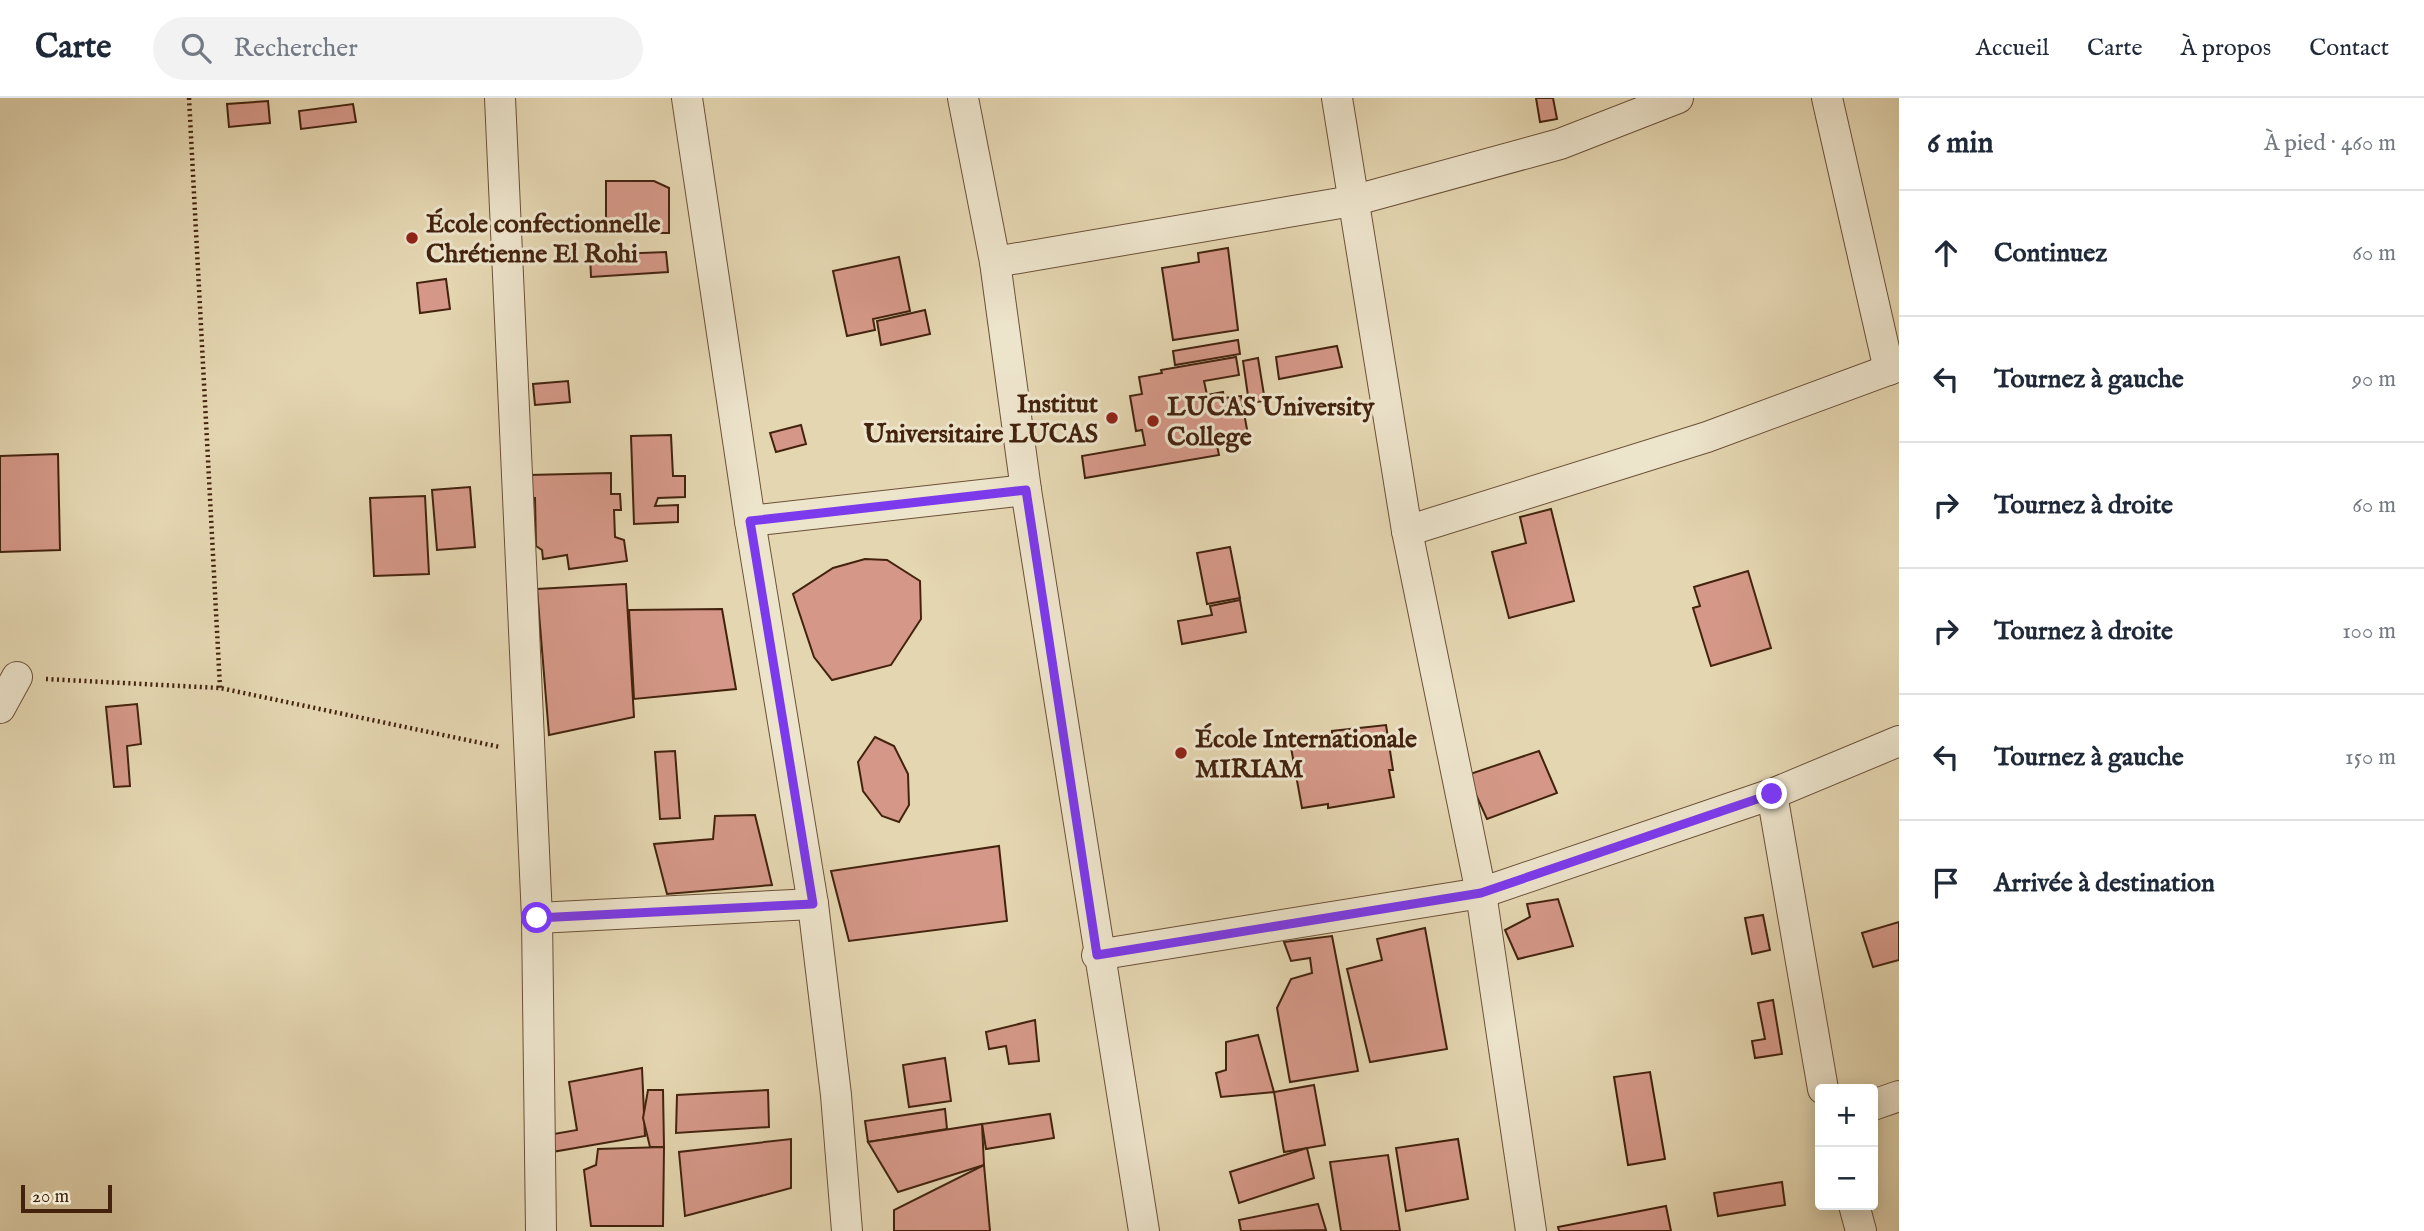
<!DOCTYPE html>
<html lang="fr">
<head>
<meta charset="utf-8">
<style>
  :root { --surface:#fff; --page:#f2f2f3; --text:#1f2937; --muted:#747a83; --line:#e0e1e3 }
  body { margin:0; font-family:"IM FELL English",serif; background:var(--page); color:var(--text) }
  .controls { position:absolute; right:21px; bottom:21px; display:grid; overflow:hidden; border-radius:7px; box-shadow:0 4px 18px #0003 }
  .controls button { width:63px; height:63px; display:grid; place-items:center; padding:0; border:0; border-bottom:2px solid var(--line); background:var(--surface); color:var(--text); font:35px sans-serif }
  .scale { position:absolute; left:21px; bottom:18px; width:91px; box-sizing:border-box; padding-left:7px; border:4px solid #43230e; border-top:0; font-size:19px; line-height:24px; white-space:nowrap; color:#43230e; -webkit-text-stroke:5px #ede4cc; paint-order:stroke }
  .stop { position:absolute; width:21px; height:21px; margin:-16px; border:5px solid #7c3aed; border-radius:50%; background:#fff }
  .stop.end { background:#7c3aed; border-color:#fff; box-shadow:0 2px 7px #0008 }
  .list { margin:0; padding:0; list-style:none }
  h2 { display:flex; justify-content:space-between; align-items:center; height:91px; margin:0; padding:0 28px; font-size:30px }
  h2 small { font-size:23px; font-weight:400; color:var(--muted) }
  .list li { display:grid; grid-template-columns:46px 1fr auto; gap:21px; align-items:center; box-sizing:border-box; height:126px; padding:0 28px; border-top:2px solid var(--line) }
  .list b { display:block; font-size:26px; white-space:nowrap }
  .list em { font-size:23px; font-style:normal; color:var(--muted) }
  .icon { flex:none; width:38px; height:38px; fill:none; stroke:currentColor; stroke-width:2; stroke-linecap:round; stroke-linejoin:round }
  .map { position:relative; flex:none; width:1899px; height:1133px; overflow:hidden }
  header { display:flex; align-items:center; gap:42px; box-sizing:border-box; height:98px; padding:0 35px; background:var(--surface); border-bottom:2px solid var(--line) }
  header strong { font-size:33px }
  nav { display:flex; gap:38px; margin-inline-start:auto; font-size:24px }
  .search { width:490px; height:63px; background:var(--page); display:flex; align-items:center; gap:18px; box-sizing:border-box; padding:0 24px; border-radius:38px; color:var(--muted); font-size:26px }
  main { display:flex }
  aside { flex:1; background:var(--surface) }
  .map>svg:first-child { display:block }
  .building { fill:#d59888; stroke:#43230e; stroke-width:2 }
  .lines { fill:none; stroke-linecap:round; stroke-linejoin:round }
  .minor-casing { stroke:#6b5037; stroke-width:32 }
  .path { stroke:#43230e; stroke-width:4.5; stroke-dasharray:2 3.5; stroke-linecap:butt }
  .minor { stroke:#ede4cc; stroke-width:30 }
  .route { stroke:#7c3aed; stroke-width:9 }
  .poi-dot { fill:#8f2418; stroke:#ede4cc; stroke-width:2.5 }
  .labels { text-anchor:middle; stroke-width:6; stroke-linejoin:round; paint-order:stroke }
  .poi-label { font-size:26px; font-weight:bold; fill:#43230e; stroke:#ede4cc; text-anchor:start }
</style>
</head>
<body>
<header>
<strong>Carte</strong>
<div class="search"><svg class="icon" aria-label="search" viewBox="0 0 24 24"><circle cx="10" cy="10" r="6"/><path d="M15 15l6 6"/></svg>Rechercher</div>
<nav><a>Accueil</a><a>Carte</a><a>À propos</a><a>Contact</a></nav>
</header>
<main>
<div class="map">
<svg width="1899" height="1133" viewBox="0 0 1899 1133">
  <rect width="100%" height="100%" fill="#e4d6b1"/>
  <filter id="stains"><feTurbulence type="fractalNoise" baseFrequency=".00286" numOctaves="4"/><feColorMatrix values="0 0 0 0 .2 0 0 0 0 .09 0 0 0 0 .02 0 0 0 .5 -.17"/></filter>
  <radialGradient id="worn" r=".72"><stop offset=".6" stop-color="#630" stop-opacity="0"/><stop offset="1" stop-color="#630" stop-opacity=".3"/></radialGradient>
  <!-- building -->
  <g class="building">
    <path d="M1536,0h17l4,21 -17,3z"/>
    <path d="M268,3l2,22 -41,4 -2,-23z"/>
    <path d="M353,6l3,18 -55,7 -2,-18z"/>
    <path d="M606,83h48l15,7v45h-42v-8l-21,1z"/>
    <path d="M1228,150l10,82 -65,10 -11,-72 37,-6 -1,-9z"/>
    <path d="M666,154l2,20 -77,5 -1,-22z"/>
    <path d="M899,159l11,54 -37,8 2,11 -28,6 -14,-65z"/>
    <path d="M446,181l4,30 -30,4 -3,-30z"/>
    <path d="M925,212l5,24 -49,11 -4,-24z"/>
    <path d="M1238,242l2,14 -65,11 -2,-14z"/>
    <path d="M1337,248l5,21 -63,12 -3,-22z"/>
    <path d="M1236,259l3,18 -35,6 3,14 16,-3 1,6 17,-2 7,39 -32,5 3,15 -134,23 -3,-22 63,-11 -3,-15 -6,1 -6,-35 12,-2 -3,-17 23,-4 -1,-3z"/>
    <path d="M1258,260l7,43 -16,2 -6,-42z"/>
    <path d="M568,283l2,21 -35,3 -2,-21z"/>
    <path d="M801,327l5,19 -30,8 -6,-19z"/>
    <path d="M671,337l2,41h12v21l-27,1 -3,8 23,-1v17l-44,2 -3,-88z"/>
    <path d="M58,356l2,96 -60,2v-96z"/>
    <path d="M611,375v21h9l1,16h-7l1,27 9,3 3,21 -58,8 -2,-14 -24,4 -1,-9 -6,-4 -1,-48h-5l-1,-23z"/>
    <path d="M470,389l5,60 -38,3 -5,-60z"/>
    <path d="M425,398l4,78 -55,2 -4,-78z"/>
    <path d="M1551,411l23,92 -65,17 -17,-66 34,-9 -6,-26z"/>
    <path d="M1230,449l10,51 -33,6 -10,-51z"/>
    <path d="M865,461l22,1 33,21 1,38 -30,46 -59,15 -18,-23 -21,-63 40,-26z"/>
    <path d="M1748,473l23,77 -60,18 -18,-58 7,-2 -6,-19z"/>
    <path d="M626,486l8,133 -85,18 -12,-146z"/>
    <path d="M1240,502l6,32 -64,12 -4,-23 34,-6 -2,-9z"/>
    <path d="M722,511l14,80 -102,10 -5,-89z"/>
    <path d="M137,606l4,40 -14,2 3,40 -16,1 -8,-80z"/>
    <path d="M1386,627l7,45h-4l5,27 -66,11v-4l-26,4 -12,-66 42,-7v-4z"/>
    <path d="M875,639l19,9 14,28 1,31 -10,17 -17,-6 -19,-25 -5,-29z"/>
    <path d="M675,653l5,67 -20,1 -5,-67z"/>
    <path d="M1539,653l18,42 -70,26 -20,-44z"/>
    <path d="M755,717l17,70 -105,9 -13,-50 59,-5 2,-23z"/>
    <path d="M999,748l8,75 -158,20 -18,-70z"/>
    <path d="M1558,801l15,47 -55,13 -13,-29 25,-13 -3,-13z"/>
    <path d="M1763,817l7,35 -18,4 -7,-36z"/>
    <path d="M1899,824v38l-26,7 -11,-34z"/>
    <path d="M1425,830l22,121 -77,13 -23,-93 35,-9 -5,-21z"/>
    <path d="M1332,838l26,135 -68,11 -13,-74 14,-29 21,-6 -2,-15 -19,3 -7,-19z"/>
    <path d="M1773,902l9,54 -27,4 -3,-17 13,-2 -7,-36z"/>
    <path d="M1035,922l4,41 -30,3 -3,-18 -17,3 -3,-17z"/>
    <path d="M1258,937l16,57 -53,5 -5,-24 10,-3v-28z"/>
    <path d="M945,960l6,43 -42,6 -6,-42z"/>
    <path d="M642,970l3,68 -93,16 -4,-17 29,-5 -8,-48z"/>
    <path d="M1650,974l15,87 -37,6 -14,-88z"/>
    <path d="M1314,987l11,60 -41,7 -10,-60z"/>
    <path d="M648,992h15l1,57h-14l-7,-29z"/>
    <path d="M768,992l1,37 -93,6 1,-38z"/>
    <path d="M945,1011l2,20 -79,13 -3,-21z"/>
    <path d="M1050,1016l4,24 -68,11 -4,-25z"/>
    <path d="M982,1026l2,41 -86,27 -30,-50z"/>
    <path d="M791,1041v49l-106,28 -6,-64z"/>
    <path d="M1458,1041l10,60 -62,12 -10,-63z"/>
    <path d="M664,1049l-1,79h-72l-7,-56 12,-5 2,-16z"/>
    <path d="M1307,1050l7,30 -75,25 -9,-31z"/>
    <path d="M1388,1057l12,76h-59l-11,-69z"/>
    <path d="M984,1067l6,66h-96v-21z"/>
    <path d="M1782,1084l3,23 -67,11 -4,-23z"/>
    <path d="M1318,1106l8,26 -85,1 -2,-11z"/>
    <path d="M1666,1108l5,25h-112l-1,-4z"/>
  </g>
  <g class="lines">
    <defs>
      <g id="minor">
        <path d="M500,0l37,820 4,313"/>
        <path d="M687,0l63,423 63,383 23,191 11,136"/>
        <path d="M963,0l32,164 31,228 118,741"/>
        <path d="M1337,0l70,433 74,362 50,338"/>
        <path d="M1827,0l62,272"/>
        <path d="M995,164l357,-61 208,-57 118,-46"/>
        <path d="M750,423l276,-31"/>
        <path d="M1407,433l300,-94 192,-71"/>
        <path d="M0,610l17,-31"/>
        <path d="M1772,696l51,295"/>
        <path d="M537,820l276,-14"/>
        <path d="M1097,857l384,-62 291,-99 127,-53"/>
        <path d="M1873,1007l26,-9"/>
        <path d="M1854,1107l7,26"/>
      </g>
    </defs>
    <!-- minor casing -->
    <use href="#minor" class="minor-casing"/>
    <!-- path -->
    <g class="path">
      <path d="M189,0l31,590"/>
      <path d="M46,581l174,9 280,59"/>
    </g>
    <!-- minor -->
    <use href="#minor" class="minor"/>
  </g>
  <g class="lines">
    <!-- route -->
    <path class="route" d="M537,820l276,-14 -63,-383 276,-31 71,465 384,-62 291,-99"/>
  </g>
  <!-- markers -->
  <g class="poi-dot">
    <circle cx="412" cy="140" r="7"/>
    <circle cx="1112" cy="320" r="7"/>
    <circle cx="1153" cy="323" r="7"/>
    <circle cx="1181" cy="655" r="7"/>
  </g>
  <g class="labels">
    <!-- poi labels -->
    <g class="poi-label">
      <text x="426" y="134">École confectionnelle<tspan x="426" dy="30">Chrétienne El Rohi</tspan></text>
      <text x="1098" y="314" text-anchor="end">Institut<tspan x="1098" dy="30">Universitaire LUCAS</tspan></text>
      <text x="1167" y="317">LUCAS University<tspan x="1167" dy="30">College</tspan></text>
      <text x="1195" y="649">École Internationale<tspan x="1195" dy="30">MIRIAM</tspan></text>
    </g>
  </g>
  <rect width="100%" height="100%" filter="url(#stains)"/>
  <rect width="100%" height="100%" fill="url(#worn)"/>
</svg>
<div class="controls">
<button>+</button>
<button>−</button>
</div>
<div class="scale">20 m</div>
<div class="stop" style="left:537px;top:820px"></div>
<div class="stop end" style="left:1772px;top:696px"></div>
</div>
<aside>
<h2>6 min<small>À pied · 460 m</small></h2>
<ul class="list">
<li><svg class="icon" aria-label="ahead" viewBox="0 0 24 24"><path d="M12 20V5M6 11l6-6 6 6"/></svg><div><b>Continuez</b></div><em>60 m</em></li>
<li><svg class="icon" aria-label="left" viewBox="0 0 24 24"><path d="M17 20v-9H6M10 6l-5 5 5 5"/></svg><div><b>Tournez à gauche</b></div><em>90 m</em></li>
<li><svg class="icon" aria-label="right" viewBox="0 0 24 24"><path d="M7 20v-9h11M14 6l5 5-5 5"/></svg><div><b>Tournez à droite</b></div><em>60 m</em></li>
<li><svg class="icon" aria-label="right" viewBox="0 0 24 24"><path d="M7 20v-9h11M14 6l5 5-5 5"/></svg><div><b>Tournez à droite</b></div><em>100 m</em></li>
<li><svg class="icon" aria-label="left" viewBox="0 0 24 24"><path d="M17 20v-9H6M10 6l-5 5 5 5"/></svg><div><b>Tournez à gauche</b></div><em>150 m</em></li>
<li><svg class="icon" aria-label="arrive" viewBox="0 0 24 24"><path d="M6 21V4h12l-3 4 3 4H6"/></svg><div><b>Arrivée à destination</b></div></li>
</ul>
</aside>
</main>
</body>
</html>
